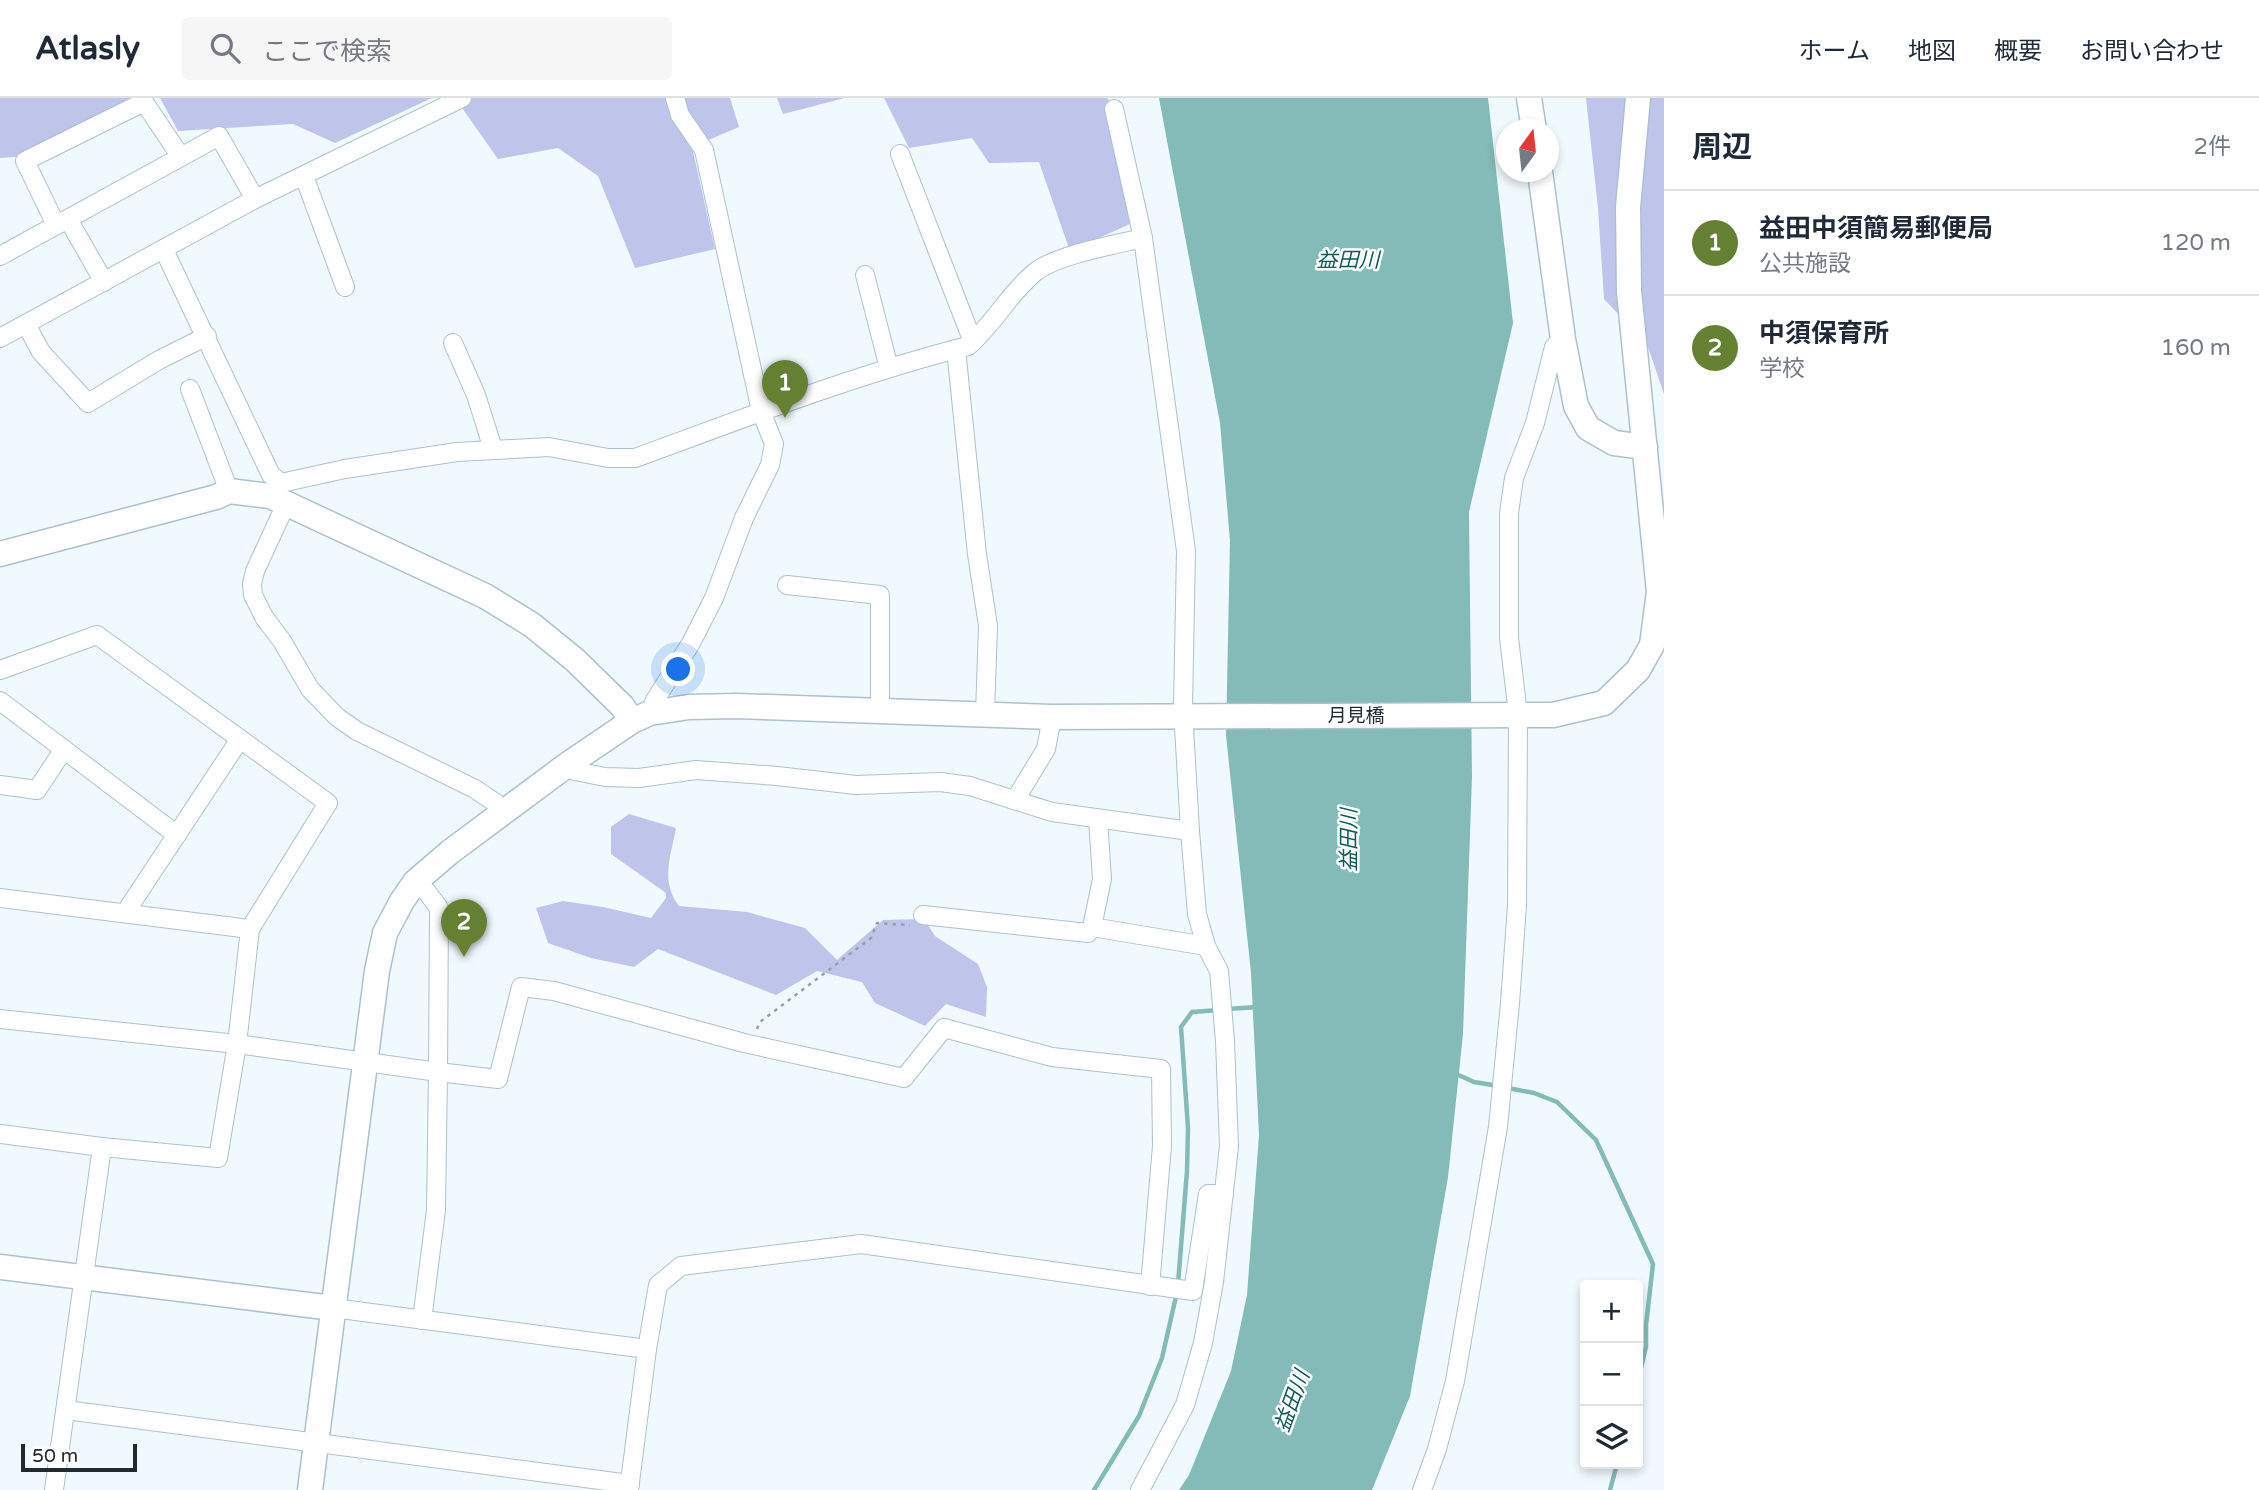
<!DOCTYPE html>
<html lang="ja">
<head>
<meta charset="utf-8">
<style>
  :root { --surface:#fff; --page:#f6f6f7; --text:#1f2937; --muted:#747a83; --line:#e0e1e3; --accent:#668033 }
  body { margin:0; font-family:"Varela Round","Noto Sans JP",sans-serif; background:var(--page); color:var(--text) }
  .controls { position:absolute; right:21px; bottom:21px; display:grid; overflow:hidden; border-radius:7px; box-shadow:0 4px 10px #0003 }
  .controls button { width:63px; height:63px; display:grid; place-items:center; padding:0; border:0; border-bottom:2px solid var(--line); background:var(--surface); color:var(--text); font:35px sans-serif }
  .compass { position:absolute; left:1496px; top:21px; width:63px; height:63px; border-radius:50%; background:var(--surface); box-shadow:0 4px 10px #0003; rotate:15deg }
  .scale { position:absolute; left:21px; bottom:18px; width:116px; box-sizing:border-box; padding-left:7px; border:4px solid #222a30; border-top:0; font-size:19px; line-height:24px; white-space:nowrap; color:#222a30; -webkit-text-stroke:5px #fff; paint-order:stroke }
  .you { position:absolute; left:679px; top:572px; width:24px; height:24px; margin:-18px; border:5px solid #fff; border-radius:50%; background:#1a73e8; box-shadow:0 0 0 10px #1a73e833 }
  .badge { display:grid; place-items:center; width:46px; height:46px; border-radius:50%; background:var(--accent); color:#fff; font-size:23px; font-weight:700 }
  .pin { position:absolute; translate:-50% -58px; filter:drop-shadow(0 2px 4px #0008) }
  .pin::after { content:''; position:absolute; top:37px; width:24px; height:21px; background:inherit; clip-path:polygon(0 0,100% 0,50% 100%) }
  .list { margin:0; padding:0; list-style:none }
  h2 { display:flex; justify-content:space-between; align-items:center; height:91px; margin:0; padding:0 28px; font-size:30px }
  h2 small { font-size:23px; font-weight:400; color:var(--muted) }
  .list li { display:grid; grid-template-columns:46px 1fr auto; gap:21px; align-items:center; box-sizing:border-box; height:105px; padding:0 28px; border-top:2px solid var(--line) }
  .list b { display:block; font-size:26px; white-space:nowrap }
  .list p { margin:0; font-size:23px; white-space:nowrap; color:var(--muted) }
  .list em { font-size:23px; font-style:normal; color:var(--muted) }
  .icon { flex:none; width:38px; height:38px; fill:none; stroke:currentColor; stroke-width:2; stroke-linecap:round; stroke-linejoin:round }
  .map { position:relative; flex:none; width:1664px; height:1392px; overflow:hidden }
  header { display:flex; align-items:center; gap:42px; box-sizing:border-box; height:98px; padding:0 35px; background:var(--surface); border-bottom:2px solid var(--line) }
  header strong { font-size:33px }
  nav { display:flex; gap:38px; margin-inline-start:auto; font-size:24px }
  .search { width:490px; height:63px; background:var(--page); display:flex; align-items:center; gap:18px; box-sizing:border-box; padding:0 24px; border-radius:7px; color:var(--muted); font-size:26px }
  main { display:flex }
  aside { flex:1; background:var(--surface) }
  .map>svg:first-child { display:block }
  .green { fill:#bfc4eb }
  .water { fill:#84bab7 }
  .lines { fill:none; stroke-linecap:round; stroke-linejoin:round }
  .stream { stroke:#84bab7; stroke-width:4.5 }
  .street-casing { stroke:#acc1ce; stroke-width:20 }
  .secondary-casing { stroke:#acc1ce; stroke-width:27 }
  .path { stroke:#97a0a5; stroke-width:2.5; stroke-dasharray:3.5 5; stroke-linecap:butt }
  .street { stroke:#fff; stroke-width:18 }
  .secondary { stroke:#fff; stroke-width:24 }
  .labels { text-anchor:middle; stroke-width:5; stroke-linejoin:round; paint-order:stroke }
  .street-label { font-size:19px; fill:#222a30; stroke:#fff }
  .water-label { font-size:21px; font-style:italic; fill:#0e5b59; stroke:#fff }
</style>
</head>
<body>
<header>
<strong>Atlasly</strong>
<div class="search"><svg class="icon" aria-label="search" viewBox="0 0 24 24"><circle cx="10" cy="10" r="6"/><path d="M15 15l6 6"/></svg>ここで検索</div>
<nav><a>ホーム</a><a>地図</a><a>概要</a><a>お問い合わせ</a></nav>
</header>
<main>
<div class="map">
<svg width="1664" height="1392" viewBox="0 0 1664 1392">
  <rect width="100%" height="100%" fill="#f0f9fe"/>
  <!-- green -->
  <g class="green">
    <path d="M0,0h135l-106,58 -29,2z"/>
    <path d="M160,0h272l-97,45 -42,-19 -115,7z"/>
    <path d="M455,0h275l9,29 -47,20 23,102 -80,19 -37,-92 -40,-28 -60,11z"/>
    <path d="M777,0h68l-62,16z"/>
    <path d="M884,0h224l22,126 -60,27 -31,-89 -50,1 -17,-25 -63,10z"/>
    <path d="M1586,0h78v296l-17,-50 -43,-45 -6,-91z"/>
    <path d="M629,716l47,14c-5,27 -16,54 3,78l68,6 58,16 32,32 46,-40 41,-1 11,17 43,28 9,23 -1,30 -40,-13 -21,22 -50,-23 -13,-21 -45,-11 -41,24 -118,-46 -24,18 -43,-9 -43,-15 -12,-35 27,-7 40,6 48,11 15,-20v-5l-55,-39v-27z"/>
  </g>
  <!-- water -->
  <path class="water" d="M1159,0h329l25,225 -44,189 3,265 -9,257 -15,143 -38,219 -38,94h-193l10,-15 42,-104 16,-76 12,-160 -8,-162 -25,-238 4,-194 -10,-118z"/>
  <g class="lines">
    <!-- stream -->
    <g class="stream">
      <path d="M1227,911l30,-2"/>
      <path d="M1454,975l20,9 25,4"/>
      <path d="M1508,990l26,5 23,9 39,38 57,124 -7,61v22l-8,33"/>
      <path d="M1178,1186l9,-113 1,-43 -7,-101 11,-15 27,-2"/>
      <path d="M1094,1392l45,-74 23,-58 15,-66"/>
      <path d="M1610,1392l7,-26"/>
    </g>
    <defs>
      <g id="street">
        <path d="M1114,11l29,129 43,313 -3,156"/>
        <path d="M900,56l73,188"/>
        <path d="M304,78l41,111"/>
        <path d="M68,121l36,63"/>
        <path d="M56,127l-31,-64 119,-59 37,55 38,-21 36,63"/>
        <path d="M164,152l107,225 10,8"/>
        <path d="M0,158l181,-99"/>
        <path d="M865,177l24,93"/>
        <path d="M26,226l15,28 47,51 71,-43 48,-24"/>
        <path d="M0,240l255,-139 207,-101"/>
        <path d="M453,245l23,52 17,54"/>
        <path d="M956,251l21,205 11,72 -3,88"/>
        <path d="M190,291l39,102"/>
        <path d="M270,398l11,-13 64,-14 112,-17 92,-5 59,11h27c110,-40 219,-83 333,-112 25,-21 40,-51 66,-73 21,-18 80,-28 109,-35"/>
        <path d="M286,406l-31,67 -3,13 1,11 11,22 18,24 28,48 27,28 20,14 118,58 22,15 6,8"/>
        <path d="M787,487l93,10v115"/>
        <path d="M0,572l97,-35 231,168 -78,126 -13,115 -19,114 -116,-11 -102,-13"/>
        <path d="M0,603l177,134"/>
        <path d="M650,615l5,-13 36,-57 23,-45 30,-80 26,-53 4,-21 -13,-33 -57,-261 -24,-35 -5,-17"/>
        <path d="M567,667l8,6 30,6 34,1 57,-8 81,6 79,9 84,-3 30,4 82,26 138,19"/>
        <path d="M0,687l37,5 27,-41"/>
        <path d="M1015,702l31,-51 6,-32"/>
        <path d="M1098,721l4,60 -10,48 114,19"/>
        <path d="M415,784l12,10 12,16 -1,164 60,7 23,-92 33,4 190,52 160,35 40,-50 108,29 109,12 1,77 -12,140"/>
        <path d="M0,800l250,31"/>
        <path d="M125,815l115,-174"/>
        <path d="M923,817l165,18 4,-6"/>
        <path d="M0,921l237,25 201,28 -2,138 -14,110"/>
        <path d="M333,1210l314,41 -18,141"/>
        <path d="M647,1251l11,-64 23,-19 180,-22 332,47 15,-97h16"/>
        <path d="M66,1312l564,74"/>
        <path d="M54,1392l48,-343"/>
        <path d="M1140,1392l45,-85 18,-62 11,-61 15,-136 -4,-105 -6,-70 -13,-25 -9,-32 -7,-83 -6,-104"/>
        <path d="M1422,1392l15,-41 18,-68 43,-254 12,-124 7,-98 1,-191 -9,-76v-125l5,-35 21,-55 19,-76 9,-8"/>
      </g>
      <g id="secondary">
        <path d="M1529,0l5,32"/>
        <path d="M1540,74l23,167 13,67 12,22 26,15 31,4"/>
        <path d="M0,456l216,-57 13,-6 41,5 215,100 47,29 43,35 47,46 10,15"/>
        <path d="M0,1169l333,41"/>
        <path d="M310,1392l67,-519 8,-38 17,-32 13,-19 35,-30 117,-87 65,-44 18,-8 39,-6 48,-1 315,11 501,-2 51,-12 34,-33 14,-25 7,-53 -30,-301 -1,-84 10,-109"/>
      </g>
    </defs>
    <!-- street casing -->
    <use href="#street" class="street-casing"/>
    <!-- secondary casing -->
    <use href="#secondary" class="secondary-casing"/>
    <!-- path -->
    <path class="path" d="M757,931l3,-7 111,-84 6,-15 33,2"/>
    <!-- street -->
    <use href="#street" class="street"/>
    <!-- secondary -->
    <use href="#secondary" class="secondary"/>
  </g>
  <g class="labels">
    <!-- street labels -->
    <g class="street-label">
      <text x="1356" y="624">月見橋</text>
    </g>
    <!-- water labels -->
    <g class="water-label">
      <text x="1348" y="169">益田川</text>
      <text transform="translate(1349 742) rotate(-90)" y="7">益田川</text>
      <text transform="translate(1292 1303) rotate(-70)" y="7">益田川</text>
    </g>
  </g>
</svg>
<div class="controls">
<button>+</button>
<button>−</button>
<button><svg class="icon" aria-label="layers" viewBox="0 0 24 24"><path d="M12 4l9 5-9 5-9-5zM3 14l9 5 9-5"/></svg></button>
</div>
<svg class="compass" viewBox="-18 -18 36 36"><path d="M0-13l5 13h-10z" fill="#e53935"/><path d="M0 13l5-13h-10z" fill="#747a83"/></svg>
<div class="scale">50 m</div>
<div class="you"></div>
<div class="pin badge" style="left:785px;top:320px">1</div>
<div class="pin badge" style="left:464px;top:859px">2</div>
</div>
<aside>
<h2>周辺<small>2件</small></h2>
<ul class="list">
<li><span class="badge">1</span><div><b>益田中須簡易郵便局</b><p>公共施設</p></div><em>120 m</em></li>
<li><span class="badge">2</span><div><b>中須保育所</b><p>学校</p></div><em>160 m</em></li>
</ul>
</aside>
</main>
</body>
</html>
